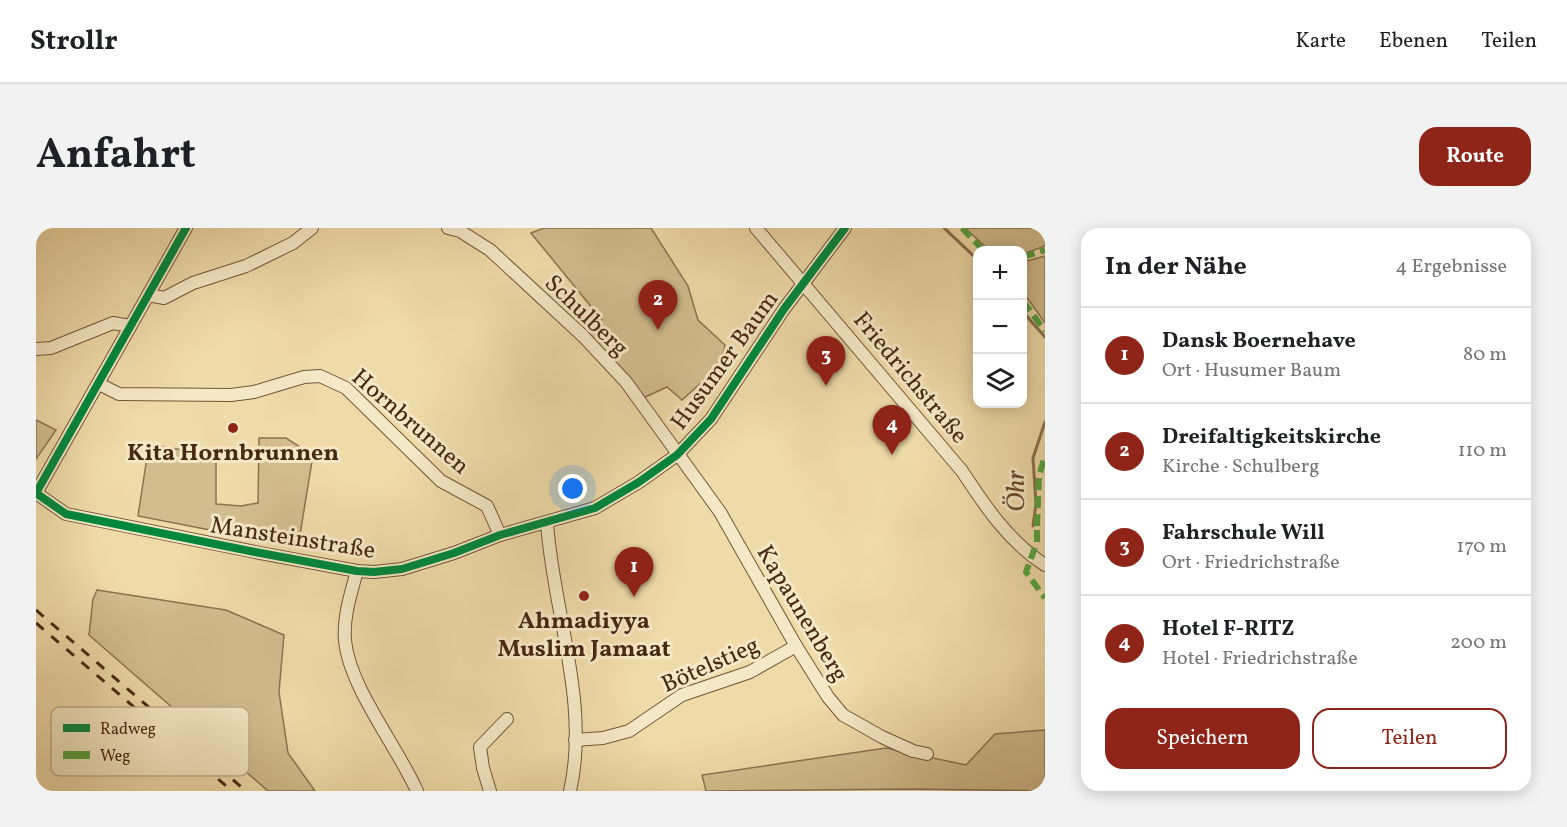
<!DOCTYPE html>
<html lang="de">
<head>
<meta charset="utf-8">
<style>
  :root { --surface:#fff; --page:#f2f2f2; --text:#202124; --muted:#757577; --line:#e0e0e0; --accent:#8f2418 }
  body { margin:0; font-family:Vollkorn,serif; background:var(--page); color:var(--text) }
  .controls { position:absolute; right:18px; top:18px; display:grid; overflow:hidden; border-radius:12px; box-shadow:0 3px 15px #0003 }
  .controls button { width:54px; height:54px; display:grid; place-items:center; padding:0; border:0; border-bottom:2px solid var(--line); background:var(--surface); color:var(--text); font:30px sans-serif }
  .you { position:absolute; left:537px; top:261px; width:21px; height:21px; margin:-15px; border:4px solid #fff; border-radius:50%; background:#1a73e8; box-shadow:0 0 0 9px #1a73e833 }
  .badge { display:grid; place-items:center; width:39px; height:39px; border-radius:50%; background:var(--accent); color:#fff; font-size:20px; font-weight:700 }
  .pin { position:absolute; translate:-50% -50px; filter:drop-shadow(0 2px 3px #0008) }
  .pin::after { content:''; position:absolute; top:32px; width:21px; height:18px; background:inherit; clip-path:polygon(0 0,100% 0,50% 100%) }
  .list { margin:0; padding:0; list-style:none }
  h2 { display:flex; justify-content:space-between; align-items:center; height:78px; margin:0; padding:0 24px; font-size:26px }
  h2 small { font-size:20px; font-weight:400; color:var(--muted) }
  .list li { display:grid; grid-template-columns:39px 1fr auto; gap:18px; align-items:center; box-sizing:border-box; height:96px; padding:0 24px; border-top:2px solid var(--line) }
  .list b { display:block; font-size:22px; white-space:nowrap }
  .list p { margin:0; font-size:20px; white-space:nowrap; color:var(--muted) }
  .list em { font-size:20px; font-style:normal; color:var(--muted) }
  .actions { display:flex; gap:12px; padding:18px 24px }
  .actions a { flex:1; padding:14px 0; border:2px solid var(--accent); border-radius:18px; text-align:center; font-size:21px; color:var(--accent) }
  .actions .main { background:var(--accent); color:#fff }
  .icon { flex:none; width:33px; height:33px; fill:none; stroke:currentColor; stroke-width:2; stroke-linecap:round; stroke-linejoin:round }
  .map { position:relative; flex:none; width:1009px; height:563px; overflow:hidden; border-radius:18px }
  header { display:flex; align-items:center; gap:36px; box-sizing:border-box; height:84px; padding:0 30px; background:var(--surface); border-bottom:2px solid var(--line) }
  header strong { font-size:28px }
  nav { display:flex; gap:33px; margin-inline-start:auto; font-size:21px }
  .intro { display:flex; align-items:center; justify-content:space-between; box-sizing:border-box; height:144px; padding:0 36px }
  h1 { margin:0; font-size:42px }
  .button { padding:15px 27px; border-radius:18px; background:var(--accent); color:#fff; font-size:21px; font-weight:700 }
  main { display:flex; gap:36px; padding:0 36px }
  aside { flex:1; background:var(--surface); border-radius:18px; box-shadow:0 3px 15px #0003 }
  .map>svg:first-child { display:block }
  .green { fill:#d2bd8e; stroke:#8c7350; stroke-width:1.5 }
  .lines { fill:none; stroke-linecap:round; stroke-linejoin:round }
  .stream { stroke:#8a6f4d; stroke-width:3 }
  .minor-casing { stroke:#715638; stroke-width:14 }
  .minor { stroke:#f5e8c6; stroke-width:12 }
  .rail { stroke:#472912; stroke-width:3; stroke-dasharray:10 10; stroke-linecap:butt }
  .quiet { stroke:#55a33f; stroke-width:6; stroke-dasharray:12 6; stroke-linecap:butt }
  .cycleway-casing { stroke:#f5e8c6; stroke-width:11 }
  .cycleway { stroke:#00873e; stroke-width:8 }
  .poi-dot { fill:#8f2418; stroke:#f5e8c6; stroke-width:2 }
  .labels { text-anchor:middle; stroke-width:6; stroke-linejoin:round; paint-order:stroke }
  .street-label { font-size:24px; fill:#472912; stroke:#f5e8c6 }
  .poi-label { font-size:24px; font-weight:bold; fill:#472912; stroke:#f5e8c6 }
  .water-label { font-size:26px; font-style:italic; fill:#63462b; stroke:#f5e8c6 }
  .key { fill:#f5e8c6; stroke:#c1af90; stroke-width:1.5 }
  .key-label { font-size:16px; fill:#472912 }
</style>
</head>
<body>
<header>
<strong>Strollr</strong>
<nav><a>Karte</a><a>Ebenen</a><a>Teilen</a></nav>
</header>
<div class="intro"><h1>Anfahrt</h1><a class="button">Route</a></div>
<main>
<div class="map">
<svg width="1009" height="563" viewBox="0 0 1009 563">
  <rect width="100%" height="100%" fill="#efdba8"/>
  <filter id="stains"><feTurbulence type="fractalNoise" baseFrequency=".00333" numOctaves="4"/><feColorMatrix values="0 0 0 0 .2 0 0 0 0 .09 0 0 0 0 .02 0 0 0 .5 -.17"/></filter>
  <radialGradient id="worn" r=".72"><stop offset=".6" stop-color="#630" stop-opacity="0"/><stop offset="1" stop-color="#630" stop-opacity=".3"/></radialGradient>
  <!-- green -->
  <g class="green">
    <path d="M508,0h107l37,58 10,34 27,25c-1,21 -29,42 -43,55l-15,-13 -26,12 -55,-65 16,-14 -71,-87z"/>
    <path d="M929,0h80v18l-22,8v-4h-34z"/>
    <path d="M1009,28v67l-22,-31v-30z"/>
    <path d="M0,192l20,10 -20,29z"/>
    <path d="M223,210h27l27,17 -15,92 -160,-31 11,-72 67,12v48l25,2 17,-3z"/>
    <path d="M61,362l129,20 58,25 -5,57 9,61 27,38h-47l-179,-156 4,-36z"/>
    <path d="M1009,502v61l-133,-2 -206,2 -4,-16 184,-27 80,17 29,-31z"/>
  </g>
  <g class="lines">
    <!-- stream -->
    <g class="stream">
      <path d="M908,0l34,32"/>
      <path d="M987,84l22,25"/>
      <path d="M997,298l3,-22 -3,-46 12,-36"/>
    </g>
    <defs>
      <g id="minor">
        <path d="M412,0l12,3 30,19 93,86 43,46 94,130 76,134 32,51 15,18 39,22 31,14 14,3"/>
        <path d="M720,0l206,243c23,35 47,71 83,94"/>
        <path d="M112,67l16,3 29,-15 53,-17 47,-23 19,-15"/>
        <path d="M0,121l15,-1 62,-25 17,3"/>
        <path d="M63,156l20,10 112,1 23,-3 50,-15 16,-1 26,12 95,93 46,25 13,29"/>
        <path d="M0,265l30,21 189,38 102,19 17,1 28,-3 52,-16 46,-18 95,-27 44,-26 38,-27 34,-36 73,-110 61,-81"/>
        <path d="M0,265l150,-265"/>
        <path d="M511,295c6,88 43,180 23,268"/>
        <path d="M321,343c-6,22 -14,46 -12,69 4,47 52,106 72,151"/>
        <path d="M539,512l28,-2 26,-7 53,-36 68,-23 46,-26"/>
        <path d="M454,563l-7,-23 -3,-21 27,-28"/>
      </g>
    </defs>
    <!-- minor casing -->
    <use href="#minor" class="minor-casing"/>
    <!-- minor -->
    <use href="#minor" class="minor"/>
    <!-- rail -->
    <g class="rail">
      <path d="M0,382l210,181"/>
      <path d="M0,395l196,168"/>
    </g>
    <!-- quiet -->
    <g class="quiet">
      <path d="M926,0l21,22"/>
      <path d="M987,29l22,-7"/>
      <path d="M987,73l22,30"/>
      <path d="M1001,298l2,-50 6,-20"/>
      <path d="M1001,302v12l-11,30 19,26"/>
    </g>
    <defs>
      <g id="cycleway">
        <path d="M0,265l30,21 189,38 102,19 17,1 28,-3 52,-16 46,-18 95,-27 44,-26 38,-27 34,-36 73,-110 61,-81"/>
        <path d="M0,265l150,-265"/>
      </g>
    </defs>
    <!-- cycleway casing -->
    <use href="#cycleway" class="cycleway-casing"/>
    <!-- cycleway -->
    <use href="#cycleway" class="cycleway"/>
  </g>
  <!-- markers -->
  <g class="poi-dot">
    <circle cx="197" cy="200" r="6"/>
    <circle cx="548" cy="368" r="6"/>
  </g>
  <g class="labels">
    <!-- street labels -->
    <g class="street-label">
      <text transform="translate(551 87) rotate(44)" y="8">Schulberg</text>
      <text transform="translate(688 132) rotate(-54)" y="8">Husumer Baum</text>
      <text transform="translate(875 149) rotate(50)" y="8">Friedrichstraße</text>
      <text transform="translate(375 193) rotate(41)" y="8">Hornbrunnen</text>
      <text transform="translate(257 309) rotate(9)" y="8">Mansteinstraße</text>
      <text transform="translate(767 385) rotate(59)" y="8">Kapaunenberg</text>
      <text transform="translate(674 436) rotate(-24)" y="8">Bötelstieg</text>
    </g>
    <!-- poi labels -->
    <g class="poi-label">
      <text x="197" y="232">Kita Hornbrunnen</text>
      <text x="548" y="400">Ahmadiyya<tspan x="548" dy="28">Muslim Jamaat</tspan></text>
    </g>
    <!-- water labels -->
    <g class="water-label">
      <text transform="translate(979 263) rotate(-91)" y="9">Öhr</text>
    </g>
  </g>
  <!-- legend -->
  <rect x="15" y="479" width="198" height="69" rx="9" class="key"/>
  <rect x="27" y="496" width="27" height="8" fill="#00873e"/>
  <rect x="27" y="523" width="27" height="8" fill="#55a33f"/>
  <g class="key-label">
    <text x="64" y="506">Radweg</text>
    <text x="64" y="533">Weg</text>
  </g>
  <rect width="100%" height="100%" filter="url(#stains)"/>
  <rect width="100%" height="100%" fill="url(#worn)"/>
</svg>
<div class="controls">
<button>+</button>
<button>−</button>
<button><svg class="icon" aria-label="layers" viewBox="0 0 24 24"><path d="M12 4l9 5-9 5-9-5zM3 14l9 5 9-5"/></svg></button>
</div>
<div class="you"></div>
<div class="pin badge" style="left:598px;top:369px">1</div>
<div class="pin badge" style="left:622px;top:102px">2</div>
<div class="pin badge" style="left:790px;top:158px">3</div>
<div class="pin badge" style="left:856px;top:227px">4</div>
</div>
<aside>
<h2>In der Nähe<small>4 Ergebnisse</small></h2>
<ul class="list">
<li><span class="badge">1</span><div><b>Dansk Boernehave</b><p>Ort · Husumer Baum</p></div><em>80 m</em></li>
<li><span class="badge">2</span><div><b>Dreifaltigkeitskirche</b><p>Kirche · Schulberg</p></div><em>110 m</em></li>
<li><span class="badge">3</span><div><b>Fahrschule Will</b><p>Ort · Friedrichstraße</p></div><em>170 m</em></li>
<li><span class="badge">4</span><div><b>Hotel F-RITZ</b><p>Hotel · Friedrichstraße</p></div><em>200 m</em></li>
</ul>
<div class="actions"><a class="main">Speichern</a><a>Teilen</a></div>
</aside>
</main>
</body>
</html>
